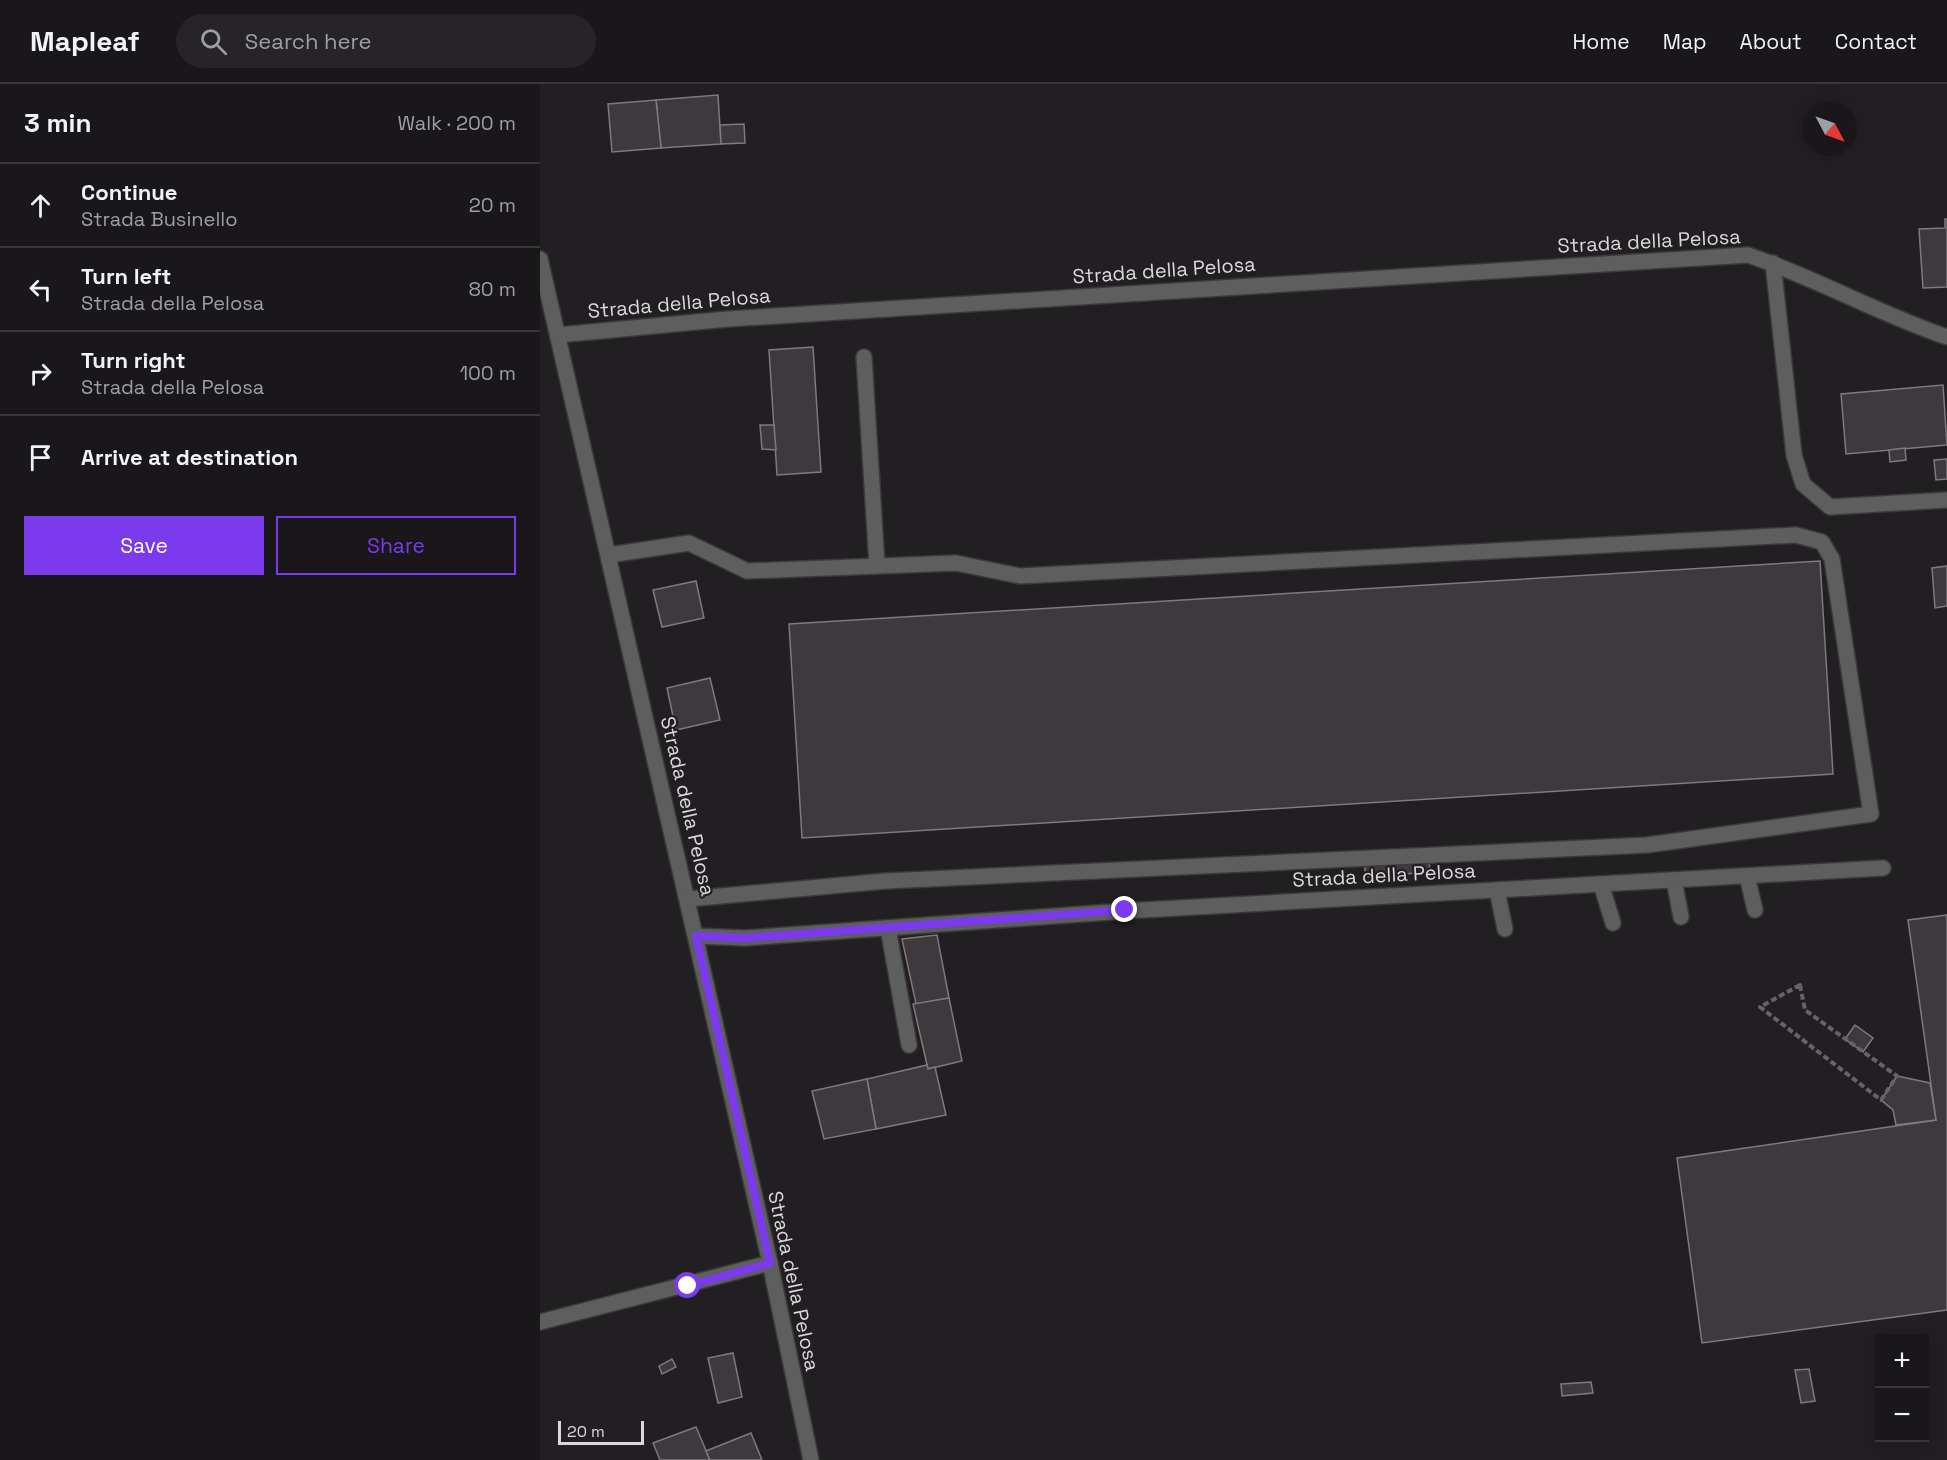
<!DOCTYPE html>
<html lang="en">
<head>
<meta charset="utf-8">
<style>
  :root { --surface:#1a171a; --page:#272427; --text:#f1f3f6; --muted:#9f9fa2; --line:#383639; --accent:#7c3aed }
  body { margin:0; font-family:"Space Grotesk",sans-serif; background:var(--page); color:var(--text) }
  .controls { position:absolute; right:18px; bottom:18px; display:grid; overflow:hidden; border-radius:0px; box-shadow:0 3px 15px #0003 }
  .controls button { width:54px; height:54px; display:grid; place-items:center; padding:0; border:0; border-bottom:2px solid var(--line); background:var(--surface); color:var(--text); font:30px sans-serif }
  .compass { position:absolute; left:1263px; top:18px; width:54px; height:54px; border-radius:50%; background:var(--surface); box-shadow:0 3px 15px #0003; rotate:131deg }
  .scale { position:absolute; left:18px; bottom:15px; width:86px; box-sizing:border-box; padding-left:6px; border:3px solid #dad8da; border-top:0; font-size:16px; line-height:21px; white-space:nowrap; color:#dad8da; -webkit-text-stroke:4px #221f22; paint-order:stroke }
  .stop { position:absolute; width:18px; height:18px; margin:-14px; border:4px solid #7c3aed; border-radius:50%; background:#fff }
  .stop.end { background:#7c3aed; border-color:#fff; box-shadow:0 2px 6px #0008 }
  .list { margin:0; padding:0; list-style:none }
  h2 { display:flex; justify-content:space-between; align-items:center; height:78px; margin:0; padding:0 24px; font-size:26px }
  h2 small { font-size:20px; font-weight:400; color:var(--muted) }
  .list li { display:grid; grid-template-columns:39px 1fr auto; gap:18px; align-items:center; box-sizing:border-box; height:84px; padding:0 24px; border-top:2px solid var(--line) }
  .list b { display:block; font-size:22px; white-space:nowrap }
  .list p { margin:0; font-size:20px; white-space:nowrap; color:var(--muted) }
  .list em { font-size:20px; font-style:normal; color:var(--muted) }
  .actions { display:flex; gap:12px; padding:18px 24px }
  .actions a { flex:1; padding:14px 0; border:2px solid var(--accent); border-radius:0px; text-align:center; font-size:21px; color:var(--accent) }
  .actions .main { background:var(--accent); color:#fff }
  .icon { flex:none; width:33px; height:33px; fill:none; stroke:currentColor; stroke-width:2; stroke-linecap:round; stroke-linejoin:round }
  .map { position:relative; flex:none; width:1407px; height:1376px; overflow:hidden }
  header { display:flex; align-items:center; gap:36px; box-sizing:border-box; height:84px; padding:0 30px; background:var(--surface); border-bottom:2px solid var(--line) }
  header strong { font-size:28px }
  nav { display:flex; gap:33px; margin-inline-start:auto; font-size:21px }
  .search { width:420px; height:54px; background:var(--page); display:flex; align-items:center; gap:15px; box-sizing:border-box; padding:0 21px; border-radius:33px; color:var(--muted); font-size:22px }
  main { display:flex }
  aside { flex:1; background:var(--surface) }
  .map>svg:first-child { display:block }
  .building { fill:#3d393c; stroke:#7e797d; stroke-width:1.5 }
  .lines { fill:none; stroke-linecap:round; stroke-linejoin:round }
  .minor-casing { stroke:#3c393c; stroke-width:18 }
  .path { stroke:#656365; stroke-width:4; stroke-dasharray:6 3; stroke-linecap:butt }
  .minor { stroke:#5d5f5d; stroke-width:15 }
  .route { stroke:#7c3aed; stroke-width:8 }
  .labels { text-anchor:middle; stroke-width:4.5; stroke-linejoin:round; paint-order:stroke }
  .street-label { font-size:20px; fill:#dad8da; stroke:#221f22 }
</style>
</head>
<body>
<header>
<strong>Mapleaf</strong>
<div class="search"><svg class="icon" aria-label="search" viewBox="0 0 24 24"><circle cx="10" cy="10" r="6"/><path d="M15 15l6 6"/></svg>Search here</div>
<nav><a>Home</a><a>Map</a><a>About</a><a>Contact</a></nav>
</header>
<main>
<aside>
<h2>3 min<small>Walk · 200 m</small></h2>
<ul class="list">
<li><svg class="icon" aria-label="ahead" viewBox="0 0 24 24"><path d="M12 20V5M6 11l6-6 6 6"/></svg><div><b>Continue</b><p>Strada Businello</p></div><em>20 m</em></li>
<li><svg class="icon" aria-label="left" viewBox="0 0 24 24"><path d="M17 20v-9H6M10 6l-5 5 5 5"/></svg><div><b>Turn left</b><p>Strada della Pelosa</p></div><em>80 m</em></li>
<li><svg class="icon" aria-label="right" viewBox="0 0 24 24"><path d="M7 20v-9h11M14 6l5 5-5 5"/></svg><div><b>Turn right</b><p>Strada della Pelosa</p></div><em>100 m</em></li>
<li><svg class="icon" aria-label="arrive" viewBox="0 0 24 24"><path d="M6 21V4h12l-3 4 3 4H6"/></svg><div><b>Arrive at destination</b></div></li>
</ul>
<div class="actions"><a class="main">Save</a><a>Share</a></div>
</aside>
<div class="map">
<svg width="1407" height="1376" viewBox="0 0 1407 1376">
  <rect width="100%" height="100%" fill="#221f22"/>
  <!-- building -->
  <g class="building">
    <path d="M178,11l3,49 -60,4 -5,-48z"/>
    <path d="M116,16l5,48 -49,4 -4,-48z"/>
    <path d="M204,40l1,19 -24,1 -1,-19z"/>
    <path d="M1405,135h2v68l-24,1 -4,-59 26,-1z"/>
    <path d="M273,263l8,125 -44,3 -8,-125z"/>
    <path d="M1403,301l4,60 -101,9 -5,-60z"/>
    <path d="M220,341h14l2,25 -14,-1z"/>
    <path d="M1365,364l1,12 -16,2 -1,-12z"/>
    <path d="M1407,375v20l-11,1 -2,-20z"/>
    <path d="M1280,477l13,213 -1031,64 -13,-214z"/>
    <path d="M1407,482v40l-12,2 -3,-40z"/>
    <path d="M156,497l8,37 -42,9 -9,-37z"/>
    <path d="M170,594l10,42 -44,10 -9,-42z"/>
    <path d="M889,777l1,11 -65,5v-12z"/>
    <path d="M1407,831v395l-245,33 -25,-185 259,-38 -28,-200z"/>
    <path d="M397,851l12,63 -33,6 -14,-65z"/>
    <path d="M409,914l13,63 -34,8 -15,-65z"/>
    <path d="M1315,941l18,13 -10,14 -18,-13z"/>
    <path d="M387,981l1,4 7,-2 11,48 -70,14 -9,-50z"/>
    <path d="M1357,992l33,7 6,37 -40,5 -3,-15 -12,-10z"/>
    <path d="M327,995l9,50 -52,10 -12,-48z"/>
    <path d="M193,1269l9,44 -24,6 -10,-45z"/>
    <path d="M132,1275l4,8 -14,7 -3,-8z"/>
    <path d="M1269,1285l6,32 -14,2 -6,-33z"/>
    <path d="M1051,1298l2,11 -31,3 -1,-12z"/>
    <path d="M156,1343l14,33h-50l-7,-17z"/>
    <path d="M211,1349l11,27h-52l-4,-9z"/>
  </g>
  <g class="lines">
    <defs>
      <g id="minor">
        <path d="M0,175l230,1004 41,197"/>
        <path d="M1233,179l21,192 9,29 27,23 117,-7"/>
        <path d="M18,251l170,-16 1020,-64c68,23 131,59 199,82"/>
        <path d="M324,273l13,208"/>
        <path d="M69,471l80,-12 58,28 209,-8 64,13 776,-41 26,7 10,17 39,255 -224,31 -761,36 -198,18"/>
        <path d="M1207,792l8,34"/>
        <path d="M1134,796l7,37"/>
        <path d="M1061,800l12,39"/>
        <path d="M957,806l8,39"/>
        <path d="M348,844l21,117"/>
        <path d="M156,852l49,2 380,-27 758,-43"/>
        <path d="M0,1238l230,-59"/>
      </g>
    </defs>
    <!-- minor casing -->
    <use href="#minor" class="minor-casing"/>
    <!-- path -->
    <path class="path" d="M1260,901l5,25 92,66 -16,24 -121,-93z"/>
    <!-- minor -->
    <use href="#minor" class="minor"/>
  </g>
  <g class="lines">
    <!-- route -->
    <path class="route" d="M148,1202l82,-23 -74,-327 49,2 380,-28"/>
  </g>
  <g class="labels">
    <!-- street labels -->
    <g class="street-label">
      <text transform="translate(1109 157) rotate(-3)" y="7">Strada della Pelosa</text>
      <text transform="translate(624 186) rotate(-4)" y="7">Strada della Pelosa</text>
      <text transform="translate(139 219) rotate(-5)" y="7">Strada della Pelosa</text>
      <text transform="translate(148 722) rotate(77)" y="7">Strada della Pelosa</text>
      <text transform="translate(844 791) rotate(-3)" y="7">Strada della Pelosa</text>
      <text transform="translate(254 1197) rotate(78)" y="7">Strada della Pelosa</text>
    </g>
  </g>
</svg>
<div class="controls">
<button>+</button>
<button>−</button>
</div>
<svg class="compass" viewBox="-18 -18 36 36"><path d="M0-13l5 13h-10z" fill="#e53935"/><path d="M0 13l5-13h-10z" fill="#9f9fa2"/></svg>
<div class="scale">20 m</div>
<div class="stop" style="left:148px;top:1202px"></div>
<div class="stop end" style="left:585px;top:826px"></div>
</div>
</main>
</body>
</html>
